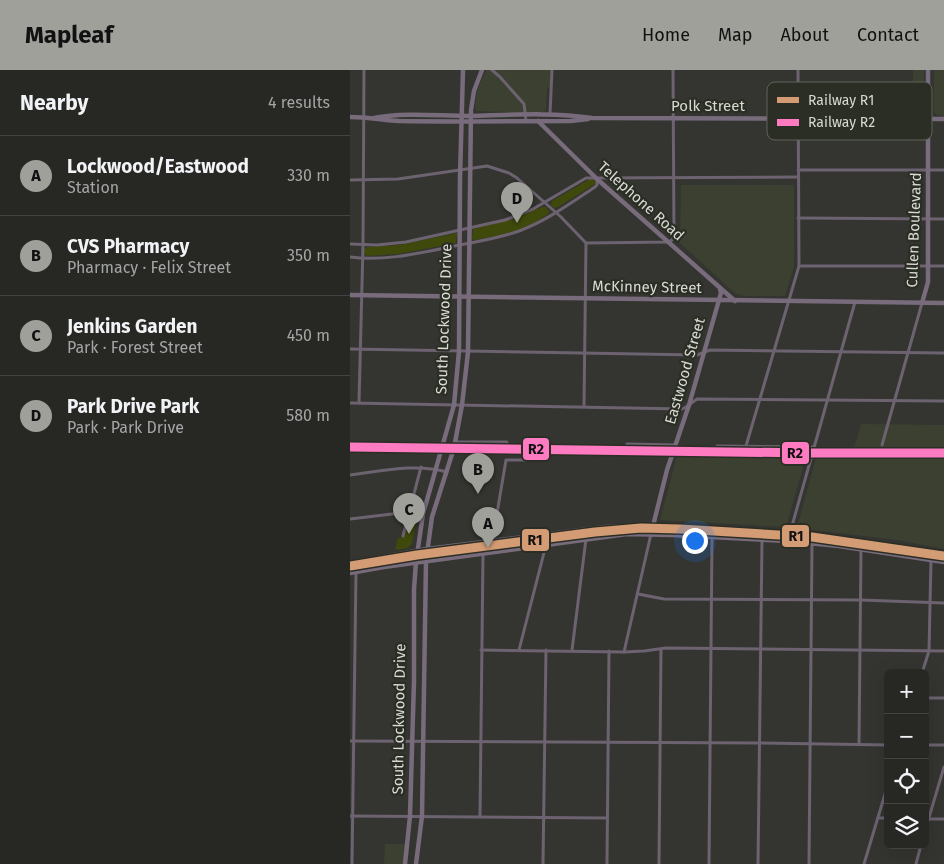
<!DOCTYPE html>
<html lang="en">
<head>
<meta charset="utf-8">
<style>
  :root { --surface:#272824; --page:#333431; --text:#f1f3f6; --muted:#a4a6a6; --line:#434441; --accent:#9fa09a }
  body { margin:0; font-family:"Fira Sans",sans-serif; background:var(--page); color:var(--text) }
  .controls { position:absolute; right:15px; bottom:15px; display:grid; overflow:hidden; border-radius:8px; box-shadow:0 5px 20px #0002 }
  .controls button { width:45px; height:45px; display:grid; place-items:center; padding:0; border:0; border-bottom:1px solid var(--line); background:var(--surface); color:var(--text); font:25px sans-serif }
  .you { position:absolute; left:344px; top:470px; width:18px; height:18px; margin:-12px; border:4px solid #fff; border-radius:50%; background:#1a73e8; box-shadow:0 0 0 8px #1a73e833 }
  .badge { display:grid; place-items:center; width:32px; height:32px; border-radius:50%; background:var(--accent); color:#111; font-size:16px; font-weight:700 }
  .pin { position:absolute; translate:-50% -41px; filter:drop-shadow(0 1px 2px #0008) }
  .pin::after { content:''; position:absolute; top:26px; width:18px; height:15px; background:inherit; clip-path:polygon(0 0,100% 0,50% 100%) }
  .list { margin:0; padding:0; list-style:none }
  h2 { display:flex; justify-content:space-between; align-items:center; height:65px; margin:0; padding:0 20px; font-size:21px }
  h2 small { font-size:16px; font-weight:400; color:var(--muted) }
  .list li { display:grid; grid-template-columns:32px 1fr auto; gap:15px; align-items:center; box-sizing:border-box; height:80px; padding:0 20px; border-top:1px solid var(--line) }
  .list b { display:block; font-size:19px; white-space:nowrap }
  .list p { margin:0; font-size:16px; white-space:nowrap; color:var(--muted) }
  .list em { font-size:16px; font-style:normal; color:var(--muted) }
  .icon { flex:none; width:28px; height:28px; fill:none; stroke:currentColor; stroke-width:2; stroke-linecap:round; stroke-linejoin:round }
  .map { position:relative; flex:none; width:594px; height:794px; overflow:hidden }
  header { display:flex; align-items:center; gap:30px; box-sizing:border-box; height:70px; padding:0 25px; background:var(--accent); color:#111 }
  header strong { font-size:24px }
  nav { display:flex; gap:28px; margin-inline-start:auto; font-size:18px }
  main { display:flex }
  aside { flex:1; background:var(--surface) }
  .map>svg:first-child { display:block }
  .built { fill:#3c4031 }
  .green { fill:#3e490b }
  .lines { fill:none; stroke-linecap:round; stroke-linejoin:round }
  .street { stroke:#6c6270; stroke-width:3 }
  .secondary { stroke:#786b7c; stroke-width:4.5 }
  .rail-casing { stroke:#706a71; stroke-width:3 }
  .rail { stroke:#2b2e24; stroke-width:1; stroke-dasharray:4; stroke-linecap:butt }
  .rail-1-casing { stroke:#2b2e24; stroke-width:12 }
  .rail-2-casing { stroke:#2b2e24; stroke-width:12 }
  .rail-1 { stroke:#d39c74; stroke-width:9 }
  .rail-2 { stroke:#fe7ac1; stroke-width:9 }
  .labels { text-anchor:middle; stroke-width:4.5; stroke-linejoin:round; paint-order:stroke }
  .street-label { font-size:15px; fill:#d8dad3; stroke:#2b2e24 }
  .key { fill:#2b2e24; stroke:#5f6259; stroke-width:1 }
  .key-label { font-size:14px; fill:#d8dad3 }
  .line-badge { stroke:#2b2e24; stroke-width:2 }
  .pale-badge-label { font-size:14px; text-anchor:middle; font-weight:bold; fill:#111 }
</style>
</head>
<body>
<header>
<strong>Mapleaf</strong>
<nav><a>Home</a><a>Map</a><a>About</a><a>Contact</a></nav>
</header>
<main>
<aside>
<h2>Nearby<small>4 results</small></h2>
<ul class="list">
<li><span class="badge">A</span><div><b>Lockwood/Eastwood</b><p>Station</p></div><em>330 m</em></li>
<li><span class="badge">B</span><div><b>CVS Pharmacy</b><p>Pharmacy · Felix Street</p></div><em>350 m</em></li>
<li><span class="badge">C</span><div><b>Jenkins Garden</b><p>Park · Forest Street</p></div><em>450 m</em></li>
<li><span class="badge">D</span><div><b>Park Drive Park</b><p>Park · Park Drive</p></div><em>580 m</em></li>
</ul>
</aside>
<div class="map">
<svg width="594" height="794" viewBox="0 0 594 794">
  <rect width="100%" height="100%" fill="#343530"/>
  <!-- built -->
  <g class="built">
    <path d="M136,0h65v17l-4,1 -1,23 -7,2 -63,-2 -1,-4 2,-16z"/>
    <path d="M563,0h11v42l-5,3 -15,1v-29l9,-1z"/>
    <path d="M584,0h10v46l-7,-1 -3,-3z"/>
    <path d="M331,115h113v82l-9,29h-41l-9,-3 -55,-50z"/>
    <path d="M511,354l83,1v26h-91z"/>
    <path d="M327,386l57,1h72l-20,70 -126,-7z"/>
    <path d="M466,388l128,1v90l-46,-9 -101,-12z"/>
    <path d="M35,774h22l-3,20h5h-25z"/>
  </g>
  <!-- green -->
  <g class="green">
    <path d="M240,109h4l2,3 -1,2 -37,23 -4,1 -3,-3 1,-4z"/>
    <path d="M192,137h4l4,5c-20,18 -50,24 -76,28l-2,-1 1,-10 43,-11z"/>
    <path d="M107,163l-1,10 -58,11 -31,2 -3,-2v-5l3,-2 32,-2z"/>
    <path d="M60,446l7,2 -5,25 -4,5 -13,2 3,-12 6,-1z"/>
  </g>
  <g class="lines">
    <!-- street -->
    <g class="street">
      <path d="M142,0l8,7 24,27 2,17"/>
      <path d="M200,44l2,-44"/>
      <path d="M448,100h146"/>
      <path d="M0,110l48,-1 89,-13 22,7 8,5 44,39 25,26 83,-1 4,-3 1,-4 -1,-165"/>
      <path d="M448,148l146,1"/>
      <path d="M0,174l27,1 29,-3 99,-22 28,-11 53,-31 212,-1"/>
      <path d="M0,187c36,5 74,-5 110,-12 20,-4 40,-7 59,-14 27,-10 52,-28 76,-44l2,-2v-6"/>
      <path d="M449,196h145"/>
      <path d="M0,279l347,6 13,-5 234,3"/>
      <path d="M0,333l332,6 4,-2 11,-8 247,2"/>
      <path d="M9,333l4,-158 1,-175"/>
      <path d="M234,336l2,-163"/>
      <path d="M105,372h52"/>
      <path d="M277,374l49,1"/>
      <path d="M532,375l40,-142"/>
      <path d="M367,376l97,1"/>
      <path d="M396,376l53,-180 -1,-196"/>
      <path d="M0,405c32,-4 65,-12 97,-3"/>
      <path d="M0,449l59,-7 14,2"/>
      <path d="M440,463l65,-231"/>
      <path d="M53,466l18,-69"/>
      <path d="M144,471v-10l12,-71h31"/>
      <path d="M288,524l26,5 197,1 83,3"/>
      <path d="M131,580l143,2 20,-1 22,-3 278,3"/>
      <path d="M169,580l27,-105"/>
      <path d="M222,580l14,-111"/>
      <path d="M274,582l27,-118"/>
      <path d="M572,603l7,-22 2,-91"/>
      <path d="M575,628h19"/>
      <path d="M0,671l409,2 129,2"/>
      <path d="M509,674l2,-194"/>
      <path d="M575,675h19"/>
      <path d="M0,746l257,2"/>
      <path d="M130,747l3,-263"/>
      <path d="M528,748h10"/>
      <path d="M575,749h19"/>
      <path d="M575,761l19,-64"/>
      <path d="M2,794l4,-292"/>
      <path d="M193,794l3,-214"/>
      <path d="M257,794l2,-213"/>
      <path d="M309,794l2,-215"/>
      <path d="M359,794l3,-326"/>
      <path d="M408,794l4,-324"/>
      <path d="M459,794l3,-320"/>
      <path d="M514,794l24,-80"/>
      <path d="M566,794l5,-19"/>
    </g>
    <!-- secondary -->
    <g class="secondary">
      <path d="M0,47c17,0 33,3 49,4 58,1 115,0 172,0l17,-2"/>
      <path d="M24,48c32,-6 64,-2 96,-2 40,-1 82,-4 122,2l352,1"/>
      <path d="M188,51l59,58 138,122"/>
      <path d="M0,225l594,8"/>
      <path d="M572,233l6,-21v-212"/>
      <path d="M301,464l16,-64 22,-65 32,-112 -1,-4"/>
      <path d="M0,493l77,-14 179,-22 47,-2 159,9 132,19"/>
      <path d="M0,503l34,-6 243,-33 45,1 116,6 51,5 105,16"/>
      <path d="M55,794l5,-48 4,-135v-92l2,-27 7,-48 31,-109 5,-54 1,-174 3,-107"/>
      <path d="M66,794l6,-48 4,-255 6,-44 22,-69 8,-43 6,-53 3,-242 3,-19 8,-21"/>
    </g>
    <defs>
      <path id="rail" d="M0,377l462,6h132"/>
    </defs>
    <!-- rail casing -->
    <use href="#rail" class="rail-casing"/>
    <!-- rail -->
    <use href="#rail" class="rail"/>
    <defs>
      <path id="rail-1" d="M0,496l67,-11 178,-23 46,-4 39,1 132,8 132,19"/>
      <path id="rail-2" d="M0,377l462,6h132"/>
    </defs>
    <!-- rail-1 casing -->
    <use href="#rail-1" class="rail-1-casing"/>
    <!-- rail-2 casing -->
    <use href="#rail-2" class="rail-2-casing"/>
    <!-- rail-1 -->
    <use href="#rail-1" class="rail-1"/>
    <!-- rail-2 -->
    <use href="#rail-2" class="rail-2"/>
  </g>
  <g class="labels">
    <!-- street labels -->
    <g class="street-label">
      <text x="358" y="41">Polk Street</text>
      <text transform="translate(291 131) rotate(42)" y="5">Telephone Road</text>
      <text transform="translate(564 160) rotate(-88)" y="5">Cullen Boulevard</text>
      <text transform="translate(297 217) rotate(1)" y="5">McKinney Street</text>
      <text transform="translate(94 249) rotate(-88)" y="5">South Lockwood Drive</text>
      <text transform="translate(335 301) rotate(-74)" y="5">Eastwood Street</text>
      <text transform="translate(49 649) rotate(-89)" y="5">South Lockwood Drive</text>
    </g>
  </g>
  <!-- legend -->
  <rect x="417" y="12" width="165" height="58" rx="8" class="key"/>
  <rect x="427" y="27" width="22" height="6" fill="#d39c74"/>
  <rect x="427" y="49" width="22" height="7" fill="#fe7ac1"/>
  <g class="key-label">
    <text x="458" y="35">Railway R1</text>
    <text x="458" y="57">Railway R2</text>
  </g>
  <g class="line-badge">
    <rect x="172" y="367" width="28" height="24" rx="5" fill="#fe7ac1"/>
    <rect x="431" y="371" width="29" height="24" rx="5" fill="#fe7ac1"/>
    <rect x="431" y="454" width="29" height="24" rx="5" fill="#d39c74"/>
    <rect x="171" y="458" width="29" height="24" rx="5" fill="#d39c74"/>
  </g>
  <g class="pale-badge-label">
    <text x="186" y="384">R2</text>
    <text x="445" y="388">R2</text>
    <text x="446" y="471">R1</text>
    <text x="185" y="475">R1</text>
  </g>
</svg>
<div class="controls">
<button>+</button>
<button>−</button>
<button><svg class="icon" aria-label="locate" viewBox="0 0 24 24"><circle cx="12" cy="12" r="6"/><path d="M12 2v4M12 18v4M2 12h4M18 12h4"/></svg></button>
<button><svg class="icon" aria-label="layers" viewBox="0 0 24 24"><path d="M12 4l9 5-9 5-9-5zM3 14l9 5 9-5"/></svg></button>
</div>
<div class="you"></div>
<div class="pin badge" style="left:138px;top:478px">A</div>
<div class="pin badge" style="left:128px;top:424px">B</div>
<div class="pin badge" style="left:59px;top:464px">C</div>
<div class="pin badge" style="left:167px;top:153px">D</div>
</div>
</main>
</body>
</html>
